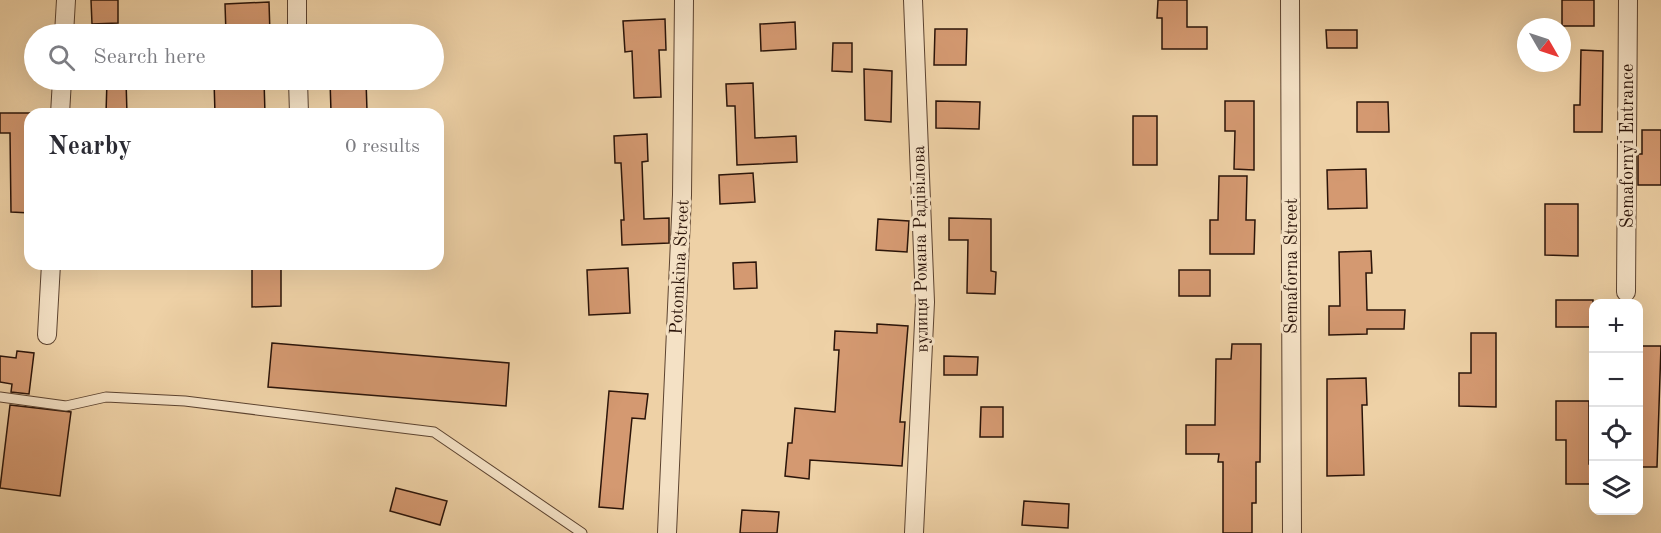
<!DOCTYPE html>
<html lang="en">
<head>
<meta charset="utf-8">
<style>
  :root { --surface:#fff; --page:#f2f2f3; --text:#2b2b33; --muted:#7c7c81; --line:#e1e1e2 }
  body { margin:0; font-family:"Old Standard TT",serif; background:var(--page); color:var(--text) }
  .controls { position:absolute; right:18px; bottom:18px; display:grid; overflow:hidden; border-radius:12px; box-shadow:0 6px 24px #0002 }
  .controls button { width:54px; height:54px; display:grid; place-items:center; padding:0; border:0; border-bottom:2px solid var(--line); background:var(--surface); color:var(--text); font:30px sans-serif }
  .compass { position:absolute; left:1517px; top:18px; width:54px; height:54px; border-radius:50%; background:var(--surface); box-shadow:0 6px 24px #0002; rotate:129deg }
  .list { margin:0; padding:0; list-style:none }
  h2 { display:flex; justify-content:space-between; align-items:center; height:78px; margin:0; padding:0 24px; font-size:26px }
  h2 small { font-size:20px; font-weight:400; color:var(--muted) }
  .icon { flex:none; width:33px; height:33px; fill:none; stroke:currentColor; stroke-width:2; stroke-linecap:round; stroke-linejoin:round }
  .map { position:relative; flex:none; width:1661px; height:533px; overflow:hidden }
  .search { position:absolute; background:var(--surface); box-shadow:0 6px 24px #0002; left:24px; top:24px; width:420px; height:66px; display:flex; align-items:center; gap:15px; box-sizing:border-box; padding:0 21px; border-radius:33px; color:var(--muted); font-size:22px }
  .panel { position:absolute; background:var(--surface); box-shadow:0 6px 24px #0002; left:24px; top:108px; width:420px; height:162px; border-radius:18px }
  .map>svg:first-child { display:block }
  .building { fill:#d49971; stroke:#2b1409; stroke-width:1.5 }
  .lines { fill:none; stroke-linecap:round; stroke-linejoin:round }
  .service-casing { stroke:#5c4330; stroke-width:11 }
  .minor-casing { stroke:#5c4330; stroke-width:20 }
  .service { stroke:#f4e1c5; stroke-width:9 }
  .minor { stroke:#f4e1c5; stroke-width:18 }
  .labels { text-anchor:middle; stroke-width:6; stroke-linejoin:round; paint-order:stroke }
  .street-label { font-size:18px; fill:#2b1409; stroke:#f4e1c5 }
</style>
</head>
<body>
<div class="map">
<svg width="1661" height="533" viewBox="0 0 1661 533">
  <rect width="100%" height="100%" fill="#eed1a6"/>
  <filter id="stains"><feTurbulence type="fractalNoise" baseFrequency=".00333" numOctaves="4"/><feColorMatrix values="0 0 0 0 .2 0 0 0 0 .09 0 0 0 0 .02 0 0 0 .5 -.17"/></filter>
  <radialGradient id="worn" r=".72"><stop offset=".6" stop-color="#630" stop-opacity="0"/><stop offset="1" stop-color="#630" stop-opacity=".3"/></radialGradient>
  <!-- building -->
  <g class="building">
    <path d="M91,0h27v23l-26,1z"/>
    <path d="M1158,0h29v27h20v22h-45v-31h-5z"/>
    <rect x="1562" y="0" width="32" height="26"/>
    <path d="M269,2l1,32h-44l-1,-30z"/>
    <path d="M665,19l1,31h-7l2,47 -27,1 -2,-47 -7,1 -2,-31z"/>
    <path d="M795,22l1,27 -35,2 -1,-27z"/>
    <path d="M935,29h32l-1,36h-32z"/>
    <path d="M1326,30h31v18h-30z"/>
    <path d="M833,43h19v29l-20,-1z"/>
    <path d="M1581,50l22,1 -1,81h-28v-27h6z"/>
    <path d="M864,69l28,2 -1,51 -26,-2z"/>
    <path d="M107,80h19l1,34h-21z"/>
    <path d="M214,80h50l1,34h-50z"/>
    <path d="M330,80h36l1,31 -36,1z"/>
    <path d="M753,83l2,55 41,-2 1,26 -60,3 -2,-59h-8l-1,-22z"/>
    <path d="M936,101l44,1 -1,27 -43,-1z"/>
    <path d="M1225,101h29v69l-20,-1 1,-38h-10z"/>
    <path d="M1357,102h31l1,30h-32z"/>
    <path d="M0,113h30v100l-19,-1 -1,-79h-10z"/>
    <rect x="1133" y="116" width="24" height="49"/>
    <path d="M1642,130h19v55h-23v-31h4z"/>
    <path d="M647,134l1,27 -6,1 2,57 25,-1v25l-47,2 -1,-25h3l-3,-57h-6l-1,-27z"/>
    <path d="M1366,169l1,39 -39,1 -1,-39z"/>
    <path d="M753,173l2,29 -35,2 -1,-29z"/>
    <path d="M1219,176h28l-1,44h9l-1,34h-44v-34h8z"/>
    <path d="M1545,204h33v52l-33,-1z"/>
    <path d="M949,218l42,1v52l5,1 -1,22 -28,-1 1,-53h-19z"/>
    <path d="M878,219l31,2 -2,31 -31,-2z"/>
    <path d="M1371,251l1,22h-6l1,37h38l-1,19h-37v5l-38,1v-29h11l-1,-54z"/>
    <path d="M756,262l1,26 -23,1 -1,-26z"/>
    <path d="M252,264h29v42l-29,1z"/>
    <path d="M628,268l2,45 -41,2 -2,-45z"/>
    <rect x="1179" y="270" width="31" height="26"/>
    <rect x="1556" y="300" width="37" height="27"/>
    <path d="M877,324l31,2 -8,96h5l-3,44 -92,-6 -1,19 -24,-3 3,-33h4l3,-35 40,4 4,-62h-5l1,-19 42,2z"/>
    <path d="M1471,333h25v74l-37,-1v-33h12z"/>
    <path d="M272,343l237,20 -3,43 -238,-19z"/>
    <path d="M1232,344h29l-1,118h-4v41h-4v30h-29v-71h-5l1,-8h-33v-29h29l1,-66h15z"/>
    <path d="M1638,346h23l-4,121h-19z"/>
    <path d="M17,351l17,2 -5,41 -18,-2 1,-8 -12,-2v-26l16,2z"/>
    <path d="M944,356l34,1 -1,18h-33z"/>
    <path d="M1366,378l1,27h-5l2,70 -37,1v-97z"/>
    <path d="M609,391l39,3 -3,25 -13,-1 -9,91 -24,-2z"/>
    <path d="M1556,401h33v63h4v20h-27v-44h-10z"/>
    <path d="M10,405l61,7 -11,84 -60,-8z"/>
    <path d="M981,407h22v30h-23z"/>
    <path d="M396,488l51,13 -7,24 -50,-14z"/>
    <path d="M1024,501l45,3 -1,24 -46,-3z"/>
    <path d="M742,510l37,2 -2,21h-37z"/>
  </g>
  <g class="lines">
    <defs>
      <path id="service" d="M0,397l66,9 40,-9 79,4 249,31 148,101"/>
      <g id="minor">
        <path d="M297,0v34"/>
        <path d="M913,0l12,302 -11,231"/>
        <path d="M1290,0l2,533"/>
        <path d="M64,34l2,-34"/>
        <path d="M298,80l1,34"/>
        <path d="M60,114l2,-34"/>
        <path d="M1626,292l2,-292"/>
        <path d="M47,335l4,-71"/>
        <path d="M667,533l15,-338 2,-195"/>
      </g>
    </defs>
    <!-- service casing -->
    <use href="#service" class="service-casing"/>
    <!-- minor casing -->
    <use href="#minor" class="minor-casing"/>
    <!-- service -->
    <use href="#service" class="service"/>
    <!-- minor -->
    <use href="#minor" class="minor"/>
  </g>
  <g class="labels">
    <!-- street labels -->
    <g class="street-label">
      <text transform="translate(1627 146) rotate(-90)" y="6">Semafornyi Entrance</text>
      <text transform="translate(920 249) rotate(-91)" y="6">вулиця Романа Радівілова</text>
      <text transform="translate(1291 266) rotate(-90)" y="6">Semaforna Street</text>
      <text transform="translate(679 267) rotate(-87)" y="6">Potomkina Street</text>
    </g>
  </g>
  <rect width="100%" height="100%" filter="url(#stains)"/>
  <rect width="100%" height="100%" fill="url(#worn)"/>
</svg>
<div class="controls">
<button>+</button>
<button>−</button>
<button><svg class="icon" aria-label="locate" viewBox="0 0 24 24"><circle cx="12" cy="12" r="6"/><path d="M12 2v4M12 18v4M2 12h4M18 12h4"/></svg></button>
<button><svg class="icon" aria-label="layers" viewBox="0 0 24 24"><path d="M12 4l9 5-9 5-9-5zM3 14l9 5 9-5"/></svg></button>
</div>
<svg class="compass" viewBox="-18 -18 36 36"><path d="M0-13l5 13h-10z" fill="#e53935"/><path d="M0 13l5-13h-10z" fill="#7c7c81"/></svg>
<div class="search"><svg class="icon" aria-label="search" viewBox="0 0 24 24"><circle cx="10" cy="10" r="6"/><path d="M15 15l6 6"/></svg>Search here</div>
<section class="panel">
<h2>Nearby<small>0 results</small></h2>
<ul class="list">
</ul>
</section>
</div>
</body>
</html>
